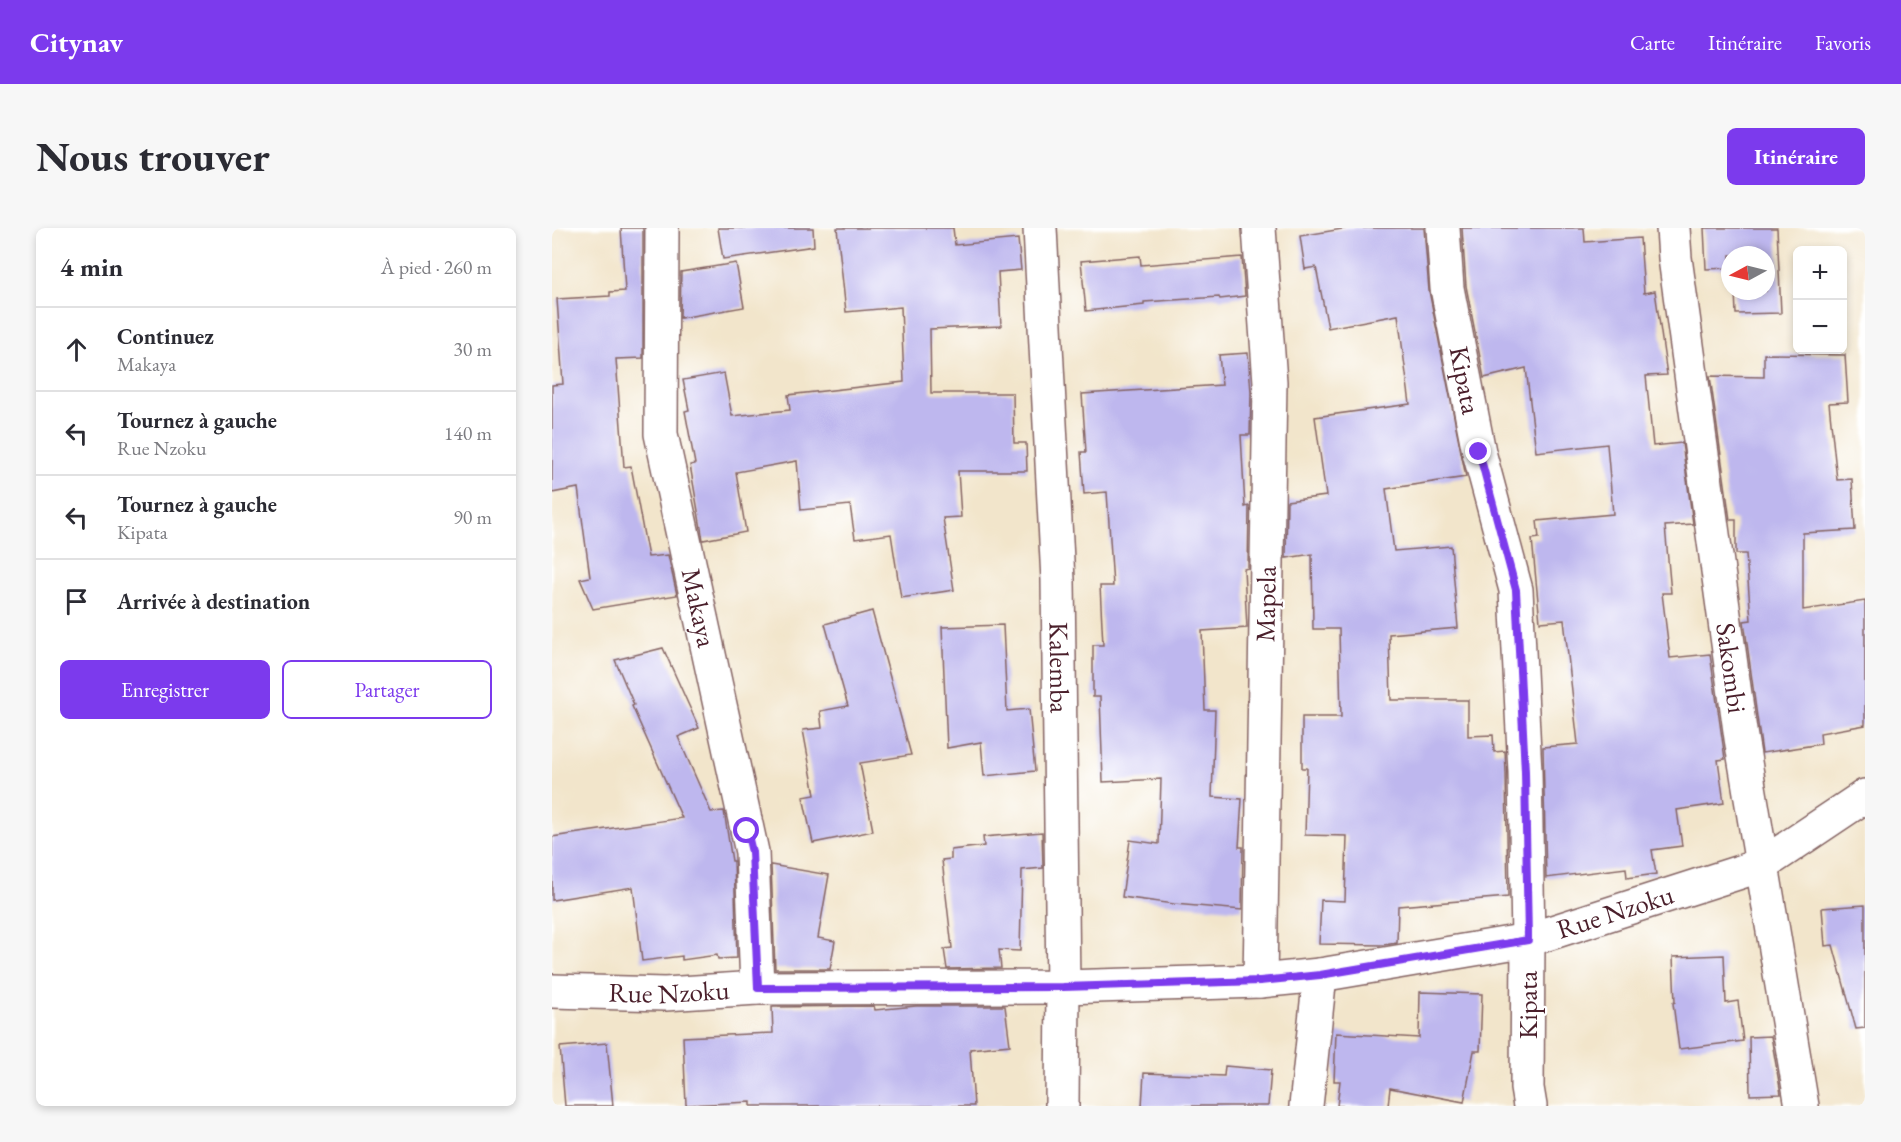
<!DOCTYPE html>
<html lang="fr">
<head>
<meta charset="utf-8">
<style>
  :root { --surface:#fff; --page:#f7f7f7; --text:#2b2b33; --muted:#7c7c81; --line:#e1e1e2; --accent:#7c3aed }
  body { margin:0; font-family:"EB Garamond",serif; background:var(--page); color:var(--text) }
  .controls { position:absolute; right:18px; top:18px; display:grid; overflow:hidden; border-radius:9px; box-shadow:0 3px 9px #0003 }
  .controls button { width:54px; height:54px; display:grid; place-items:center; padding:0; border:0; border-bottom:2px solid var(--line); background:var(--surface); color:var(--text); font:30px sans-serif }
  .compass { position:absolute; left:1169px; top:18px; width:54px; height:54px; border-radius:50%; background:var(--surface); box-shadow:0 3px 9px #0003; rotate:263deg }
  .stop { position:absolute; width:18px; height:18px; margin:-14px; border:4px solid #7c3aed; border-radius:50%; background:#fff }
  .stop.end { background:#7c3aed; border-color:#fff; box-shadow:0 2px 6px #0008 }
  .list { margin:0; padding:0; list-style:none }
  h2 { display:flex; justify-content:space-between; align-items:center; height:78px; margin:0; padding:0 24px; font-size:26px }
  h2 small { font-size:20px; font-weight:400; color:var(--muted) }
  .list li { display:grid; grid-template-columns:39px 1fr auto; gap:18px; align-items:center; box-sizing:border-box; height:84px; padding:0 24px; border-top:2px solid var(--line) }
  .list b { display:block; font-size:22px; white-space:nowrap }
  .list p { margin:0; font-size:20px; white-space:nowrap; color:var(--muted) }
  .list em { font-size:20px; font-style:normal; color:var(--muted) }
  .actions { display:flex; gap:12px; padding:18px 24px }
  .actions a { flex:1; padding:14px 0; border:2px solid var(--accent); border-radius:9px; text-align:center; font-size:21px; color:var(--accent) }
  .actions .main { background:var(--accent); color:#fff }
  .icon { flex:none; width:33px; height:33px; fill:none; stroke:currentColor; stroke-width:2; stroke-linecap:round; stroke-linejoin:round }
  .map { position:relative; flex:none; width:1313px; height:878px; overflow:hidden; border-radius:9px }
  header { display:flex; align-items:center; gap:36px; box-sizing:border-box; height:84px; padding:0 30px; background:var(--accent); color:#fff }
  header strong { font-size:28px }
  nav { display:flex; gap:33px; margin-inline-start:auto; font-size:21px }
  .intro { display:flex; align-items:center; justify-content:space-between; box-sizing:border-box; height:144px; padding:0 36px }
  h1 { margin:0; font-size:42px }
  .button { padding:15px 27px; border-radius:9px; background:var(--accent); color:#fff; font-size:21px; font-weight:700 }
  main { display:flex; gap:36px; padding:0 36px }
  aside { flex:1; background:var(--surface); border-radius:9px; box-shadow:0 3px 9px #0003 }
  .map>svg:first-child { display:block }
  .building { fill:#beb7ee }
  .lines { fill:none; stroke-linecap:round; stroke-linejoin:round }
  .minor-casing { stroke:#856463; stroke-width:36 }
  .minor { stroke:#fff; stroke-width:33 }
  .route { stroke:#7c3aed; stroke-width:8 }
  .labels { text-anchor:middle; stroke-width:4.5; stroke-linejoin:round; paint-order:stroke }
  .street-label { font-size:27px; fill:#4a1f2b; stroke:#fff }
</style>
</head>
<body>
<header>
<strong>Citynav</strong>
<nav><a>Carte</a><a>Itinéraire</a><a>Favoris</a></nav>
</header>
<div class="intro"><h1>Nous trouver</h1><a class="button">Itinéraire</a></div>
<main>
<aside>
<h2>4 min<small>À pied · 260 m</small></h2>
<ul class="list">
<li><svg class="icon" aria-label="ahead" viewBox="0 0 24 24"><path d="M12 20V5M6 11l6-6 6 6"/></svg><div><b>Continuez</b><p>Makaya</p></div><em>30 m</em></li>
<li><svg class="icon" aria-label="left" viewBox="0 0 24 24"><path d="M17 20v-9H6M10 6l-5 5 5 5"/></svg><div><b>Tournez à gauche</b><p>Rue Nzoku</p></div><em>140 m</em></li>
<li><svg class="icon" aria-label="left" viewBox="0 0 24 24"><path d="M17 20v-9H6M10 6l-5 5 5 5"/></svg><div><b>Tournez à gauche</b><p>Kipata</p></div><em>90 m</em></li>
<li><svg class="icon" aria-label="arrive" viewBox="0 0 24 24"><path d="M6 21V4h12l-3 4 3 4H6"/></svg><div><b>Arrivée à destination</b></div></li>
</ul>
<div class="actions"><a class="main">Enregistrer</a><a>Partager</a></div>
</aside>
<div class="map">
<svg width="1313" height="878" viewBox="0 0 1313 878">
  <rect width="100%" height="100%" fill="#fff"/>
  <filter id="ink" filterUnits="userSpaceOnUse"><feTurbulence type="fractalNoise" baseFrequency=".0167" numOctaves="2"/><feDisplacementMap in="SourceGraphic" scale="12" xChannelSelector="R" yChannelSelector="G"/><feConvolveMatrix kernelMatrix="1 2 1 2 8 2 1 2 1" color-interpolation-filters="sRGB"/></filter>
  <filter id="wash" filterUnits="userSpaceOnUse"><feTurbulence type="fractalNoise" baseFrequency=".008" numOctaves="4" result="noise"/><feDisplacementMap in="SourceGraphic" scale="24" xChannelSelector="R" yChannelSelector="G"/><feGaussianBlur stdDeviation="1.35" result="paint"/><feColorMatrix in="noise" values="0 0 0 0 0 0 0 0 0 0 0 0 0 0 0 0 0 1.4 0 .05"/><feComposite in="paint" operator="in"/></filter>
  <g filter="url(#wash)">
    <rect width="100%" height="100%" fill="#f2e5cb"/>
    <g id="blocks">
      <!-- building -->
      <g class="building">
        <path d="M69,0h22v130l-27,1 8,108 7,-1 17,91 20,-2 9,40 -84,14 -13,-30 10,-2 -12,-89 -26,5v-108l11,-1 -6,-85 53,-3v-4l15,-1z"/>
        <path d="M166,0h95l1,18 -91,13z"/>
        <path d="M285,0h116l2,17 63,-6 3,31 -23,2 3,54 -71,3 1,64h82l1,50h12l1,28h-69l3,46 -18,1 11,72 -53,8 -10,-64 -36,5 -5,-34 -49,5 -4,-49 -61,11 10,60 -43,8 -13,-75 5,-1 -10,-53 4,-1 -6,-30 41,-7 8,43 58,-6 -2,-15 116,-13 -3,-75 -55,5z"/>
        <path d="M796,0h76l5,63 37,186 -80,12 8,62 57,-5 7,82 -69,6 2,66h77v36l25,-1 1,17 11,-1 1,22 2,124 -110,9 -1,37 -14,2 -64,-1 2,-44 24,1 2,-65 -42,-1 2,-67h-5v-51h39l-2,-88h-26l-1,-75 -26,4 1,-57 39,-5 -11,-79 95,-13 -12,-89 -70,13 -12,-61 -11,2 -5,-33z"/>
        <path d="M910,0h122l1,14 55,-4 4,55 11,-2 12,84 -21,1 7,70 29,-3 11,81 -28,2 6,67h-9l8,65 40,-4 15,105 -7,1 6,43 -47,7 5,36 -30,4 4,24 -29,4 -1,-10 -80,10 -3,-131 35,-3 -14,-124 -24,2 -8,-83 7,-1 -2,-17 76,-7 -6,-70 -71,8 -10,-84 -42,10 -18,-92z"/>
        <path d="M1152,0h73l4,85 -45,1 -1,-23h31v-36h-36v13l-24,1z"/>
        <path d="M588,28l1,9 101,-8 3,39 -25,3 -1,-2 -75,5v3l-58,6 -5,-50z"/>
        <path d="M184,35l8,44 -64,11 1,-46z"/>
        <path d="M696,125l3,39 -1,43h-9l4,72 4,-1 -1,62 -4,1 3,59 -45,3 3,79h10l-3,87 30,2 -3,48h4l-1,63 -68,-6 -52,-7 8,-57 29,4 2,-65 -58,3 -3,-85h-7v-52h10l-3,-59h13l-6,-94 -23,2 -3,-42h5l-4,-58 140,-9 -3,-30z"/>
        <path d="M1212,126l81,1 3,47 -19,1 8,77 15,-1 3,51 -52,3v77l62,-9v124l-45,8 1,11 -59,9 -18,-132 7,-1 -5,-66h-10v-34h-6l-20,-144 54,1z"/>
        <path d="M320,383l39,144 -51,8 13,68 -60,12 -10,-46 12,-2 -12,-65 19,-2 -2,-17 28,-5 -23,-82z"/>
        <path d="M451,397l4,86 22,-2 6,62 -51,5 -3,-34 -34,6 -5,-121z"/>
        <path d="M111,420l36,80 -21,9 33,75 13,-1 8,50h2l3,97 -19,1 -1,-4 -35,5v-4l-40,5 -9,-74 -81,13v-63l130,-19 -50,-112 2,-1 -19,-45z"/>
        <path d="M490,604l1,36 -21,2 -2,81 -21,-1 2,18 -54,1 -3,-20 8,-1 -10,-88 9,-1v-9l33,-4 -1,-9z"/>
        <path d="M219,637l58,10 -11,63 17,3 -5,28h-55z"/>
        <path d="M1313,677v123l-9,1 -23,-84 -8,1 -3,-38z"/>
        <path d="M1172,727l2,48 12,-2 5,40 -64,8 -6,-46 2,-1 -2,-45z"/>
        <path d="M868,764l62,2 -2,57h-6l-10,51 -74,-14 -2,18h-51l3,-25h-6l2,-48 83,5z"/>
        <path d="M322,778l1,4 41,-4h89l5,39 -40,4 4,57h-223v-4l-65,3 -3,-68 90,-4 -1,-26z"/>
        <path d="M1219,808l10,58 -31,1 -1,-58z"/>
        <path d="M55,815l6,63h-48l-5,-59z"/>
        <path d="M673,838l46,4 -3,36h-126l2,-33 80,3z"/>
      </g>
    </g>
  </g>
  <g filter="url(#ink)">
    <use href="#blocks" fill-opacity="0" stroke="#856463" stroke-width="1.5"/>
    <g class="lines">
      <defs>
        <g id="minor">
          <path id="s1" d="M110,0l-1,206 91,418 5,136"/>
          <path id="s2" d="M488,0l18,352 5,407 -1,119"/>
          <path d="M707,0l11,154 -10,599"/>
          <path id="s3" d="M891,0l4,60 32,164 37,138 9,182 3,168 -1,148 3,18"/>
          <path id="s4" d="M1121,0l2,30 66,480 61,368"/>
          <path id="s5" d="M0,763l113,3 92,-6 306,-1 197,-6 60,-6 208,-35 234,-75 103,-69"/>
          <path d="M754,878l14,-131"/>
        </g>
      </defs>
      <!-- minor casing -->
      <use href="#minor" class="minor-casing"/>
      <!-- minor -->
      <use href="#minor" class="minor"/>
    </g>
  </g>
  <g class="lines" filter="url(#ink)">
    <!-- route -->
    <path class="route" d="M195,603l5,21 6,136 305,-1 197,-6 60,-6 208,-35 -3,-168 -9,-182 -37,-138"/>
  </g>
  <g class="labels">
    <!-- street labels -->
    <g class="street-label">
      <text dy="9" stroke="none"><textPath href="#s3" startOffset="154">Kipata</textPath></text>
      <text transform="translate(714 376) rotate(-89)" y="9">Mapela</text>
      <text dy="9" stroke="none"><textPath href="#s1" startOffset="384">Makaya</textPath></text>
      <text dy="9" stroke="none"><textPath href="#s2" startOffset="440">Kalemba</textPath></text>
      <text dy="9" stroke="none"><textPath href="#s4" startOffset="444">Sakombi</textPath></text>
      <text dy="9" stroke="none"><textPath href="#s5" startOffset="1071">Rue Nzoku</textPath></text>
      <text dy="9" stroke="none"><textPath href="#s5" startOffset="117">Rue Nzoku</textPath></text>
      <text transform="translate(976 777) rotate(-90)" y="9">Kipata</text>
    </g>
  </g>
</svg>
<div class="controls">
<button>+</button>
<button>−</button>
</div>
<svg class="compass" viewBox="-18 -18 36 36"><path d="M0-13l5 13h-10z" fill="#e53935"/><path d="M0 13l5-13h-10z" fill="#7c7c81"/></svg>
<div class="stop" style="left:195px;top:603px"></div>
<div class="stop end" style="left:927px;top:224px"></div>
</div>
</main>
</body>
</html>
